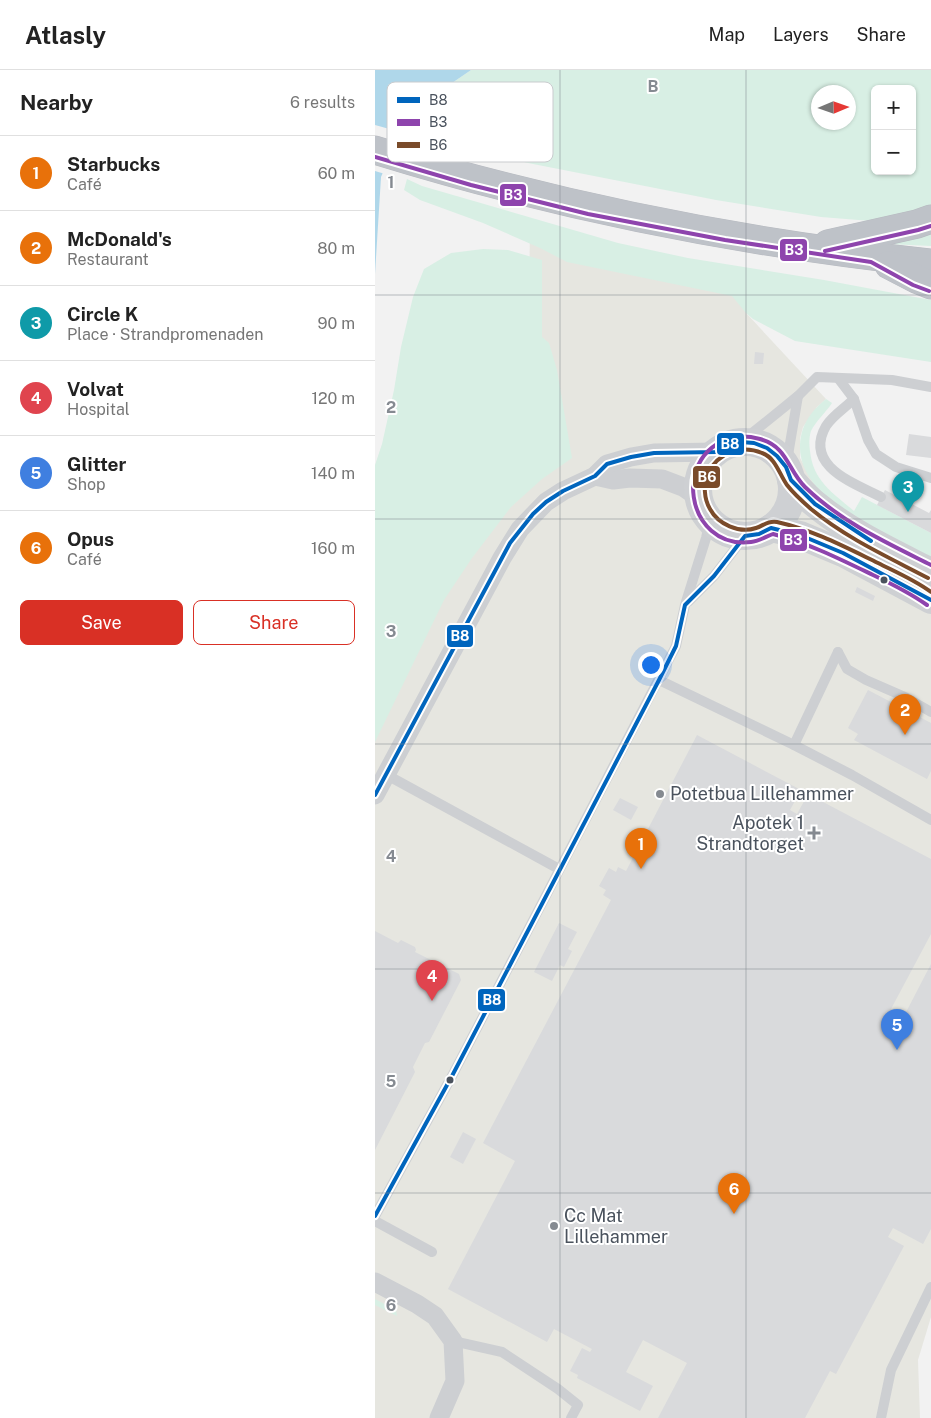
<!DOCTYPE html>
<html lang="en">
<head>
<meta charset="utf-8">
<style>
  :root { --surface:#fff; --page:#f2f2f2; --text:#222; --muted:#767676; --line:#e0e0e0; --accent:#d93025 }
  body { margin:0; font-family:"Public Sans",sans-serif; background:var(--page); color:var(--text) }
  .controls { position:absolute; right:15px; top:15px; display:grid; overflow:hidden; border-radius:8px; box-shadow:0 1px 4px #0004 }
  .controls button { width:45px; height:45px; display:grid; place-items:center; padding:0; border:0; border-bottom:1px solid var(--line); background:var(--surface); color:var(--text); font:25px sans-serif }
  .compass { position:absolute; left:436px; top:15px; width:45px; height:45px; border-radius:50%; background:var(--surface); box-shadow:0 1px 4px #0004; rotate:88deg }
  .you { position:absolute; left:275px; top:594px; width:18px; height:18px; margin:-12px; border:4px solid #fff; border-radius:50%; background:#1a73e8; box-shadow:0 0 0 8px #1a73e833 }
  .badge { display:grid; place-items:center; width:32px; height:32px; border-radius:50%; background:var(--accent); color:#fff; font-size:16px; font-weight:700 }
  .pin { position:absolute; translate:-50% -41px; filter:drop-shadow(0 1px 2px #0008) }
  .pin::after { content:''; position:absolute; top:26px; width:18px; height:15px; background:inherit; clip-path:polygon(0 0,100% 0,50% 100%) }
  .list { margin:0; padding:0; list-style:none }
  h2 { display:flex; justify-content:space-between; align-items:center; height:65px; margin:0; padding:0 20px; font-size:21px }
  h2 small { font-size:16px; font-weight:400; color:var(--muted) }
  .list li { display:grid; grid-template-columns:32px 1fr auto; gap:15px; align-items:center; box-sizing:border-box; height:75px; padding:0 20px; border-top:1px solid var(--line) }
  .list b { display:block; font-size:19px; white-space:nowrap }
  .list p { margin:0; font-size:16px; white-space:nowrap; color:var(--muted) }
  .list em { font-size:16px; font-style:normal; color:var(--muted) }
  .actions { display:flex; gap:10px; padding:15px 20px }
  .actions a { flex:1; padding:11px 0; border:1px solid var(--accent); border-radius:8px; text-align:center; font-size:18px; color:var(--accent) }
  .actions .main { background:var(--accent); color:#fff }
  .map { position:relative; flex:none; width:556px; height:1348px; overflow:hidden }
  header { display:flex; align-items:center; gap:30px; box-sizing:border-box; height:70px; padding:0 25px; background:var(--surface); border-bottom:1px solid var(--line) }
  header strong { font-size:24px }
  nav { display:flex; gap:28px; margin-inline-start:auto; font-size:18px }
  main { display:flex }
  aside { flex:1; background:var(--surface) }
  .map>svg:first-child { display:block }
  .commercial { fill:#e6e6e0 }
  .green { fill:#d8efe4; fill-rule:evenodd }
  .water { fill:#afd7ea }
  .pier { fill:#f2f2f2 }
  .building { fill:#d9dadc }
  .lines { fill:none; stroke-linecap:round; stroke-linejoin:round }
  .highway-casing { stroke:#b7bac0; stroke-width:29 }
  .lane { stroke:#cdcfd2; stroke-width:10 }
  .street { stroke:#cdcfd2; stroke-width:19 }
  .secondary { stroke:#ced0d3; stroke-width:28 }
  .highway { stroke:#bec2c8; stroke-width:28 }
  .bus-1-casing { stroke:#fff; stroke-width:8 }
  .bus-2-casing { stroke:#fff; stroke-width:8 }
  .bus-3-casing { stroke:#fff; stroke-width:8 }
  .bus-1 { stroke:#0065bd; stroke-width:4 }
  .bus-2 { stroke:#8e44ad; stroke-width:4 }
  .bus-3 { stroke:#7a4b2a; stroke-width:4 }
  .grid { fill:none; stroke:#858a91; stroke-width:1; stroke-opacity:0.55 }
  .bus-dot { fill:#4a525d; stroke:#fff; stroke-width:2 }
  .poi-dot { fill:#858a91; stroke:#fff; stroke-width:2 }
  .labels { text-anchor:middle; stroke-width:4; stroke-linejoin:round; paint-order:stroke }
  .poi-label { font-size:18px; fill:#4a525d; stroke:#fff; text-anchor:start }
  .key { fill:#fff; stroke:#c9cbce; stroke-width:1 }
  .key-label { font-size:14px; fill:#4a525d }
  .grid-label { font-size:16px; text-anchor:middle; font-weight:bold; fill:#858a91; stroke:#fff; stroke-width:4; stroke-linejoin:round; paint-order:stroke }
  .line-badge { stroke:#fff; stroke-width:2 }
  .badge-label { font-size:14px; text-anchor:middle; font-weight:bold; fill:#fff }
</style>
</head>
<body>
<header>
<strong>Atlasly</strong>
<nav><a>Map</a><a>Layers</a><a>Share</a></nav>
</header>
<main>
<aside>
<h2>Nearby<small>6 results</small></h2>
<ul class="list">
<li><span class="badge" style="background:#e8710a">1</span><div><b>Starbucks</b><p>Café</p></div><em>60 m</em></li>
<li><span class="badge" style="background:#e8710a">2</span><div><b>McDonald's</b><p>Restaurant</p></div><em>80 m</em></li>
<li><span class="badge" style="background:#0f9aa8">3</span><div><b>Circle K</b><p>Place · Strandpromenaden</p></div><em>90 m</em></li>
<li><span class="badge" style="background:#e0444e">4</span><div><b>Volvat</b><p>Hospital</p></div><em>120 m</em></li>
<li><span class="badge" style="background:#3f7fe0">5</span><div><b>Glitter</b><p>Shop</p></div><em>140 m</em></li>
<li><span class="badge" style="background:#e8710a">6</span><div><b>Opus</b><p>Café</p></div><em>160 m</em></li>
</ul>
<div class="actions"><a class="main">Save</a><a>Share</a></div>
</aside>
<div class="map">
<svg width="556" height="1348" viewBox="0 0 556 1348">
  <rect width="100%" height="100%" fill="#f2f2f2"/>
  <!-- commercial -->
  <path class="commercial" d="M155,156l229,51 -12,37 79,85 -9,8 -14,20 -3,11v20l19,33 112,70v756l-13,43 2,58h-545v-709l152,-255z"/>
  <!-- green -->
  <g class="green">
    <path d="M96,0h460v136l-26,10 -34,5 -50,-4 -105,-17 -188,-37 -125,-33 14,-23zM500,19h37v82h-37zM443,22h30v30h-30z"/>
    <path d="M32,109l15,7 196,57 70,15 136,22 107,20v62l-136,-21 -42,-22 -7,-6 -14,-17 -165,-34 -27,-14 -57,-25 -63,-23 -16,-10z"/>
    <path d="M556,161v15l-43,-2z"/>
    <path d="M108,179l25,1 34,10v77l7,6 8,27 15,88 -30,21 -31,28 -39,51 -28,42 -69,142v-277l7,-21 12,-54 7,-43 12,-50 11,-28 27,-16z"/>
    <path d="M451,329l6,4c-6,9 -16,18 -21,28 -2,6 -2,14 -1,20 3,30 23,42 44,60l8,-14 69,36v28c-41,-23 -130,-59 -131,-113 0,-22 10,-36 26,-49z"/>
    <path d="M0,1229l21,11 1,6 -22,-11z"/>
  </g>
  <!-- water -->
  <path class="water" d="M0,0h96l-54,37 -20,33 -16,37 -6,97z"/>
  <!-- pier -->
  <path class="pier" d="M0,55l29,8 -19,41 -10,-3z"/>
  <!-- building -->
  <g class="building">
    <path d="M380,282l9,1 -1,11h-9z"/>
    <path d="M534,364l22,3v21l-25,-3z"/>
    <path d="M510,420l44,23 2,-3v23l-54,-28z"/>
    <path d="M482,517l18,9 -2,5 -18,-9z"/>
    <path d="M493,620l63,33v48l-4,8 -73,-39 4,-6 -10,-6z"/>
    <path d="M322,665l104,55 -11,20 7,4 11,-20 123,65v75l-40,75 13,7 27,-52v265l-8,15 -30,-16 -5,9 16,9 -68,128 -6,-3 -25,47h-147l29,-55 -44,-23 -17,32 27,14 -13,25 -63,-33 1,-3 -8,-4 12,-23 8,4 2,-3 -38,-20 -7,13 -99,-53 67,-128 -32,-18 128,-243 -8,-5 3,-5 -7,-4 10,-18 7,4 2,-5 8,4z"/>
    <path d="M245,728l18,9 -7,13 -18,-10z"/>
    <path d="M184,853l18,9 -9,17 4,2 -8,16 -4,-2 -8,16 -18,-9z"/>
    <path d="M0,861l23,12 3,-3 14,7 1,3 -1,2 44,22 2,6 -32,62 -4,1 -12,24 2,5 -40,78z"/>
    <path d="M88,1062l13,7 -13,25 -13,-7z"/>
  </g>
  <g class="lines">
    <defs>
      <g id="highway">
        <path d="M0,80c181,56 367,93 556,113"/>
        <path d="M453,174l89,-20 14,-5"/>
        <path d="M514,195l27,14 15,6"/>
      </g>
    </defs>
    <!-- highway casing -->
    <use href="#highway" class="highway-casing"/>
    <!-- lane -->
    <g class="lane">
      <path d="M463,308l16,21 14,41 8,14 20,13 35,11"/>
      <path d="M479,329c-8,8 -22,17 -28,27 -23,40 28,57 55,71"/>
      <path d="M366,372l57,-46 19,-19 75,3 39,7"/>
      <path d="M411,397l12,-71"/>
      <path d="M313,532l26,-26 31,-40"/>
      <path d="M463,582l9,17 19,11 39,17 26,15"/>
      <path d="M284,610l135,65 58,30 79,45"/>
      <path d="M419,675l44,-93"/>
      <path d="M10,704l174,95"/>
      <path d="M0,1146l77,-140 224,-430 9,-41 21,-67 4,-17"/>
      <path d="M0,1151l57,31"/>
      <path d="M78,1271l49,11 56,37 20,16 -7,13"/>
      <path d="M506,1348l10,-48 40,-83"/>
    </g>
    <!-- street -->
    <g class="street">
      <path d="M220,406l18,4 17,-2 32,1 21,8 16,11"/>
      <path d="M0,725l127,-237 18,-29 26,-27 17,-11 32,-15 12,-12 24,-7 23,-4 63,-1"/>
      <path d="M0,1212l42,22 18,12 18,25 2,40 -16,37"/>
    </g>
    <!-- secondary -->
    <g class="secondary">
      <circle cx="370" cy="419" r="47"/>
      <path d="M416,410c8,8 15,17 24,24 35,29 77,48 116,68"/>
      <path d="M396,458l29,7 43,18 88,47"/>
    </g>
    <!-- highway -->
    <use href="#highway" class="highway"/>
    <defs>
      <g id="bus-1">
        <path d="M0,725l135,-252 23,-29 13,-12 17,-11 32,-15 12,-12 24,-7 23,-4 63,-1 11,-7 13,-3 13,1 13,5 10,8 9,11 5,13 24,24 56,37"/>
        <path d="M0,1146l77,-140 207,-396 17,-34 9,-41 29,-29 31,-40 14,-2 12,-6 29,7 43,18 88,47"/>
      </g>
      <g id="bus-2">
        <path d="M0,87l96,28 117,29 137,26 146,22 42,23 16,6"/>
        <path d="M450,181l93,-21 13,-4"/>
        <path d="M552,535c-17,-12 -35,-21 -54,-30 -33,-16 -65,-32 -100,-41 -8,3 -14,7 -22,8 -66,8 -82,-93 -14,-105 7,-1 15,0 23,2 28,8 27,30 45,48 36,35 82,56 126,78"/>
      </g>
      <path id="bus-3" d="M553,508c-40,-21 -82,-40 -117,-69 -8,-7 -17,-15 -24,-24 -8,-11 -11,-27 -25,-32 -21,-9 -44,0 -54,20 -5,11 -4,26 2,36 8,15 29,25 46,19 7,-2 12,-8 21,-6 36,8 68,25 101,41 18,9 37,17 53,29"/>
    </defs>
    <!-- bus-1 casing -->
    <use href="#bus-1" class="bus-1-casing"/>
    <!-- bus-2 casing -->
    <use href="#bus-2" class="bus-2-casing"/>
    <!-- bus-3 casing -->
    <use href="#bus-3" class="bus-3-casing"/>
    <!-- bus-1 -->
    <use href="#bus-1" class="bus-1"/>
    <!-- bus-2 -->
    <use href="#bus-2" class="bus-2"/>
    <!-- bus-3 -->
    <use href="#bus-3" class="bus-3"/>
  </g>
  <!-- grid -->
  <path class="grid" d="M185,0v1348M371,0v1348M0,225h556M0,449h556M0,674h556M0,899h556M0,1123h556"/>
  <!-- markers -->
  <g class="bus-dot">
    <circle cx="509" cy="510" r="4.5"/>
    <circle cx="75" cy="1010" r="4.5"/>
  </g>
  <g class="poi-dot">
    <circle cx="285" cy="724" r="5"/>
    <path d="M436.5 755.5h5v5h5v5h-5v5h-5v-5h-5v-5h5z"/>
    <circle cx="179" cy="1156" r="5"/>
  </g>
  <g class="labels">
    <!-- poi labels -->
    <g class="poi-label">
      <text x="295" y="730">Potetbua Lillehammer</text>
      <text x="429" y="759" text-anchor="end">Apotek 1<tspan x="429" dy="21">Strandtorget</tspan></text>
      <text x="189" y="1152">Cc Mat<tspan x="189" dy="21">Lillehammer</tspan></text>
    </g>
  </g>
  <!-- legend -->
  <rect x="12" y="12" width="166" height="80" rx="8" class="key"/>
  <rect x="22" y="27" width="23" height="6" fill="#0065bd"/>
  <rect x="22" y="49" width="23" height="7" fill="#8e44ad"/>
  <rect x="22" y="72" width="23" height="6" fill="#7a4b2a"/>
  <g class="key-label">
    <text x="54" y="35">B8</text>
    <text x="54" y="57">B3</text>
    <text x="54" y="80">B6</text>
  </g>
  <g class="grid-label">
    <text x="278" y="22">B</text>
    <text x="16" y="118">1</text>
    <text x="16" y="343">2</text>
    <text x="16" y="567">3</text>
    <text x="16" y="792">4</text>
    <text x="16" y="1017">5</text>
    <text x="16" y="1241">6</text>
  </g>
  <g class="line-badge">
    <rect x="124" y="113" width="28" height="24" rx="5" fill="#8e44ad"/>
    <rect x="404" y="168" width="29" height="24" rx="5" fill="#8e44ad"/>
    <rect x="341" y="362" width="29" height="24" rx="5" fill="#0065bd"/>
    <rect x="317" y="395" width="29" height="24" rx="5" fill="#7a4b2a"/>
    <rect x="404" y="458" width="29" height="24" rx="5" fill="#8e44ad"/>
    <rect x="71" y="554" width="28" height="24" rx="5" fill="#0065bd"/>
    <rect x="102" y="918" width="29" height="24" rx="5" fill="#0065bd"/>
  </g>
  <g class="badge-label">
    <text x="138" y="130">B3</text>
    <text x="419" y="185">B3</text>
    <text x="355" y="379">B8</text>
    <text x="332" y="412">B6</text>
    <text x="418" y="475">B3</text>
    <text x="85" y="571">B8</text>
    <text x="117" y="935">B8</text>
  </g>
</svg>
<div class="controls">
<button>+</button>
<button>−</button>
</div>
<svg class="compass" viewBox="-18 -18 36 36"><path d="M0-13l5 13h-10z" fill="#e53935"/><path d="M0 13l5-13h-10z" fill="#767676"/></svg>
<div class="you"></div>
<div class="pin badge" style="left:266px;top:799px;background:#e8710a">1</div>
<div class="pin badge" style="left:530px;top:665px;background:#e8710a">2</div>
<div class="pin badge" style="left:533px;top:442px;background:#0f9aa8">3</div>
<div class="pin badge" style="left:57px;top:931px;background:#e0444e">4</div>
<div class="pin badge" style="left:522px;top:980px;background:#3f7fe0">5</div>
<div class="pin badge" style="left:359px;top:1144px;background:#e8710a">6</div>
</div>
</main>
</body>
</html>
